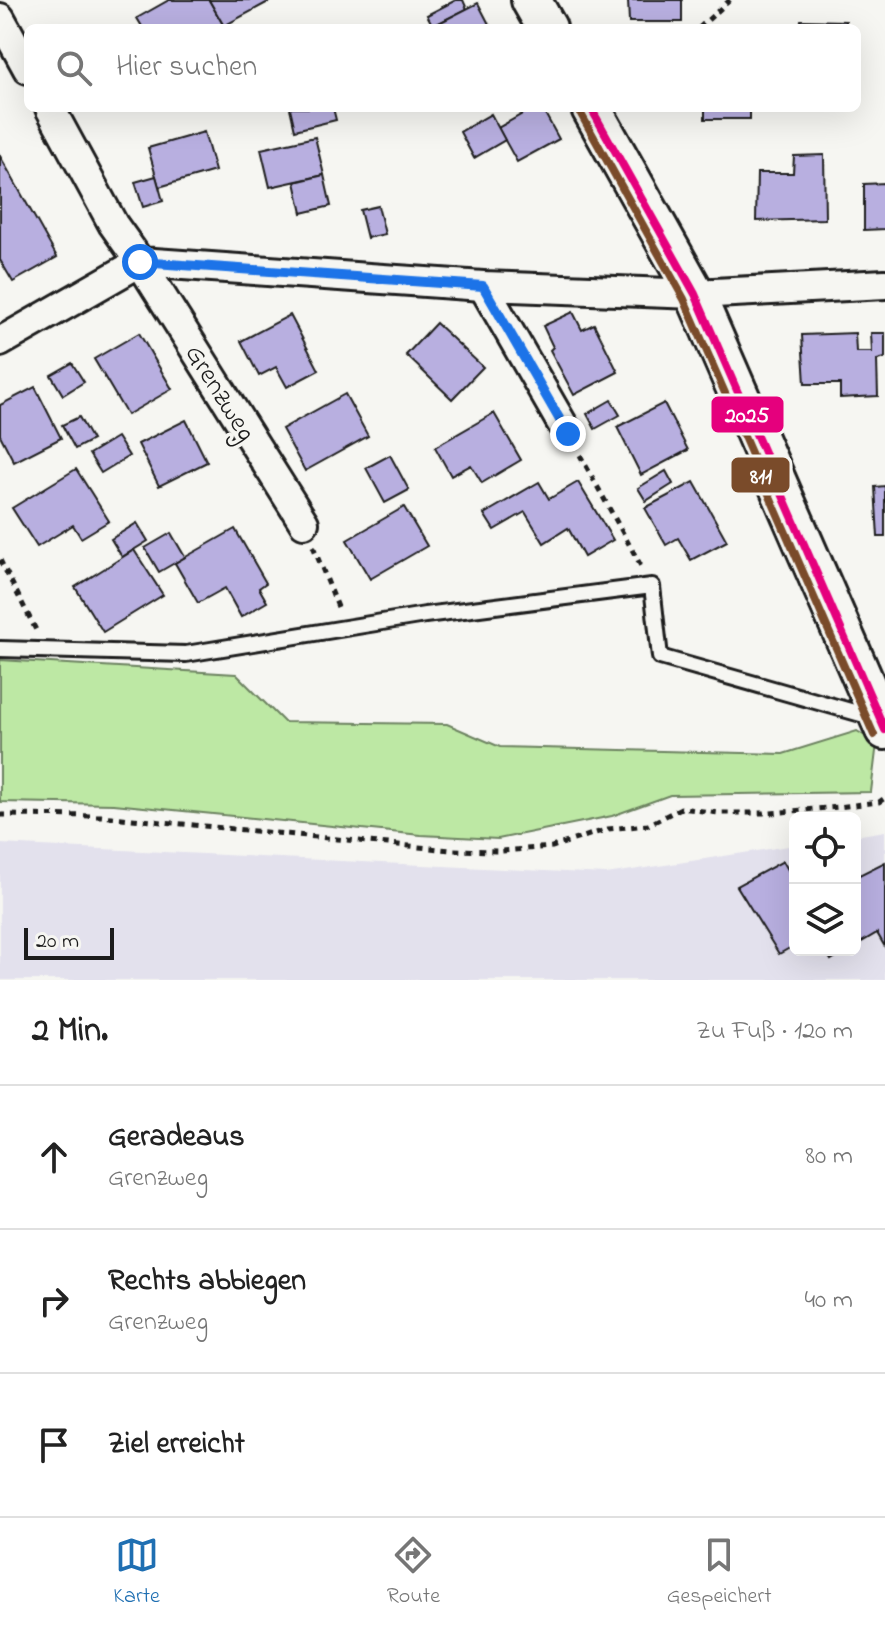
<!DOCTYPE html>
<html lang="de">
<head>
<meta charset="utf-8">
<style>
  :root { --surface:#fff; --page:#f6f6f6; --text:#222; --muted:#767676; --line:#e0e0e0; --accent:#1f6fb2 }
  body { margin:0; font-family:"Indie Flower",sans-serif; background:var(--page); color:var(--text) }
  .controls { position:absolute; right:24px; bottom:24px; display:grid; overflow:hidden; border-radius:12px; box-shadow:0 8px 32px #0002 }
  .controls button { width:72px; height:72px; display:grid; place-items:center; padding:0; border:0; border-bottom:2px solid var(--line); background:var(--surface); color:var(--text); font:40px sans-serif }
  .scale { position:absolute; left:24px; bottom:20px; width:90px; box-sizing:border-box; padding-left:8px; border:4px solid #1c1c1c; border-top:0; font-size:22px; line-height:28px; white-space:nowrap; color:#1c1c1c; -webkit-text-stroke:6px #f6f6f2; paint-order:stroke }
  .stop { position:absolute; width:24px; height:24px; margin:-18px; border:6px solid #1a73e8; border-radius:50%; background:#fff }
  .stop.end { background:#1a73e8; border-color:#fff; box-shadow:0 2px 8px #0008 }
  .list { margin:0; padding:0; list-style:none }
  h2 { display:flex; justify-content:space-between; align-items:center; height:104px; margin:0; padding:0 32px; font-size:34px }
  h2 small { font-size:26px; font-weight:400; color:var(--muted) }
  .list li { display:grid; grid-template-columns:52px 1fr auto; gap:24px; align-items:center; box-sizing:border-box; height:144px; padding:0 32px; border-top:2px solid var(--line) }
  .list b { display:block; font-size:30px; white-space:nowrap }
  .list p { margin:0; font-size:26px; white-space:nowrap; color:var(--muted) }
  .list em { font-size:26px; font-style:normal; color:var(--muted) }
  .icon { flex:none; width:44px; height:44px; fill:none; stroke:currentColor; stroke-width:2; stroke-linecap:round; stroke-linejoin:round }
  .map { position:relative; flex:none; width:885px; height:980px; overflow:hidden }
  .search { position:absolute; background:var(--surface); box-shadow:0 8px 32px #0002; left:24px; right:24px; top:24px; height:88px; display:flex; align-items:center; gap:20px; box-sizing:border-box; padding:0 28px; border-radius:12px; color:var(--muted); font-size:30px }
  .sheet { height:536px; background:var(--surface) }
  nav { display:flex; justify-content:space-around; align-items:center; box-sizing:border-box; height:112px; border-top:2px solid var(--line); background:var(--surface); font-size:22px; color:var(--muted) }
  nav a { display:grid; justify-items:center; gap:4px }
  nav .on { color:var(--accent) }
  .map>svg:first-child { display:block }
  .built { fill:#e3e1ed }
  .green { fill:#bde8a4; stroke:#6c8260; stroke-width:2 }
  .building { fill:#b8afe0; stroke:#1c1c1c; stroke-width:2 }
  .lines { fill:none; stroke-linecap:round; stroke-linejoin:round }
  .lane-casing { stroke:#1c1c1c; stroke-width:20 }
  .street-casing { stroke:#1c1c1c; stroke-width:34 }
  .secondary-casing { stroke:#1c1c1c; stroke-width:44 }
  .path { stroke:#1c1c1c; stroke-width:5; stroke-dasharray:6 6; stroke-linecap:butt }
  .lane { stroke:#f6f6f2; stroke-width:14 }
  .street { stroke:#f6f6f2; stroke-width:28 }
  .secondary { stroke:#f6f6f2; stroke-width:38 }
  .bus-1-casing { stroke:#f6f6f2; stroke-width:14 }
  .bus-2-casing { stroke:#f6f6f2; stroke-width:14 }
  .bus-1 { stroke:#e5007d; stroke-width:8 }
  .bus-2 { stroke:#7a4b2a; stroke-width:8 }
  .route { stroke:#1a73e8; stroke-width:10 }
  .labels { text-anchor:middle; stroke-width:7; stroke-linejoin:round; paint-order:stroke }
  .street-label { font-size:28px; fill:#1c1c1c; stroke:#f6f6f2 }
  .line-badge { stroke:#f6f6f2; stroke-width:3 }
  .badge-label { font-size:22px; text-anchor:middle; font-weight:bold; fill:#fff }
</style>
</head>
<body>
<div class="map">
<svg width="885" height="980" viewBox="0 0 885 980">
  <rect width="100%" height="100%" fill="#f6f6f2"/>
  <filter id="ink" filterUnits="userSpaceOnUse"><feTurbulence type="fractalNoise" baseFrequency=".0125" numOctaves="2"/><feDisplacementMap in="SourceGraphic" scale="16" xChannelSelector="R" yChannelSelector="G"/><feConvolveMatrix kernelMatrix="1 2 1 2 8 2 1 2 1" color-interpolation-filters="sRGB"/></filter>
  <g filter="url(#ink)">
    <!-- built -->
    <path class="built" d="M885,831v149h-885v-136l606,30 189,-29v105h60v-114z"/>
    <!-- green -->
    <path class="green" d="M0,660l236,14 48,48 163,2 53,23 283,7 74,-23 20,12 -6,49 -201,3 -58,21 -114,23 -77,-4 -307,-31 -114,-2z"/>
    <!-- building -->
    <g class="building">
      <path d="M169,0h40l16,28h-82l-6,-10z"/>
      <path d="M209,0h63l-48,26z"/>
      <path d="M456,0h7l4,9 -34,17 -6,-11z"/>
      <path d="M628,0h54v22h-53z"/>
      <path d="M478,3l13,25h-57l-1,-2z"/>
      <path d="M801,20l45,1v7h-46z"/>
      <path d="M290,108h43l3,12 -41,10z"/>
      <path d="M533,108h9l17,31 -42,23 -19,-34z"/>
      <rect x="705" y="108" width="45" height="11"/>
      <path d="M491,114l14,26 -31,18 -14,-26z"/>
      <path d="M204,132l11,39 -56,16 -11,-39z"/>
      <path d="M315,137l9,38 -54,12 -9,-38z"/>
      <path d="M824,155l1,64 -69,2 1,-48h36l1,-17z"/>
      <path d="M0,156l57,101 -44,25 -13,-22z"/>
      <path d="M324,175l7,31 -29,7 -7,-31z"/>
      <path d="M156,176l7,25 -20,6 -8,-25z"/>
      <path d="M885,183v46l-21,1v-46z"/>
      <path d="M378,206l7,28 -18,4 -7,-28z"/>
      <path d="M573,312l9,18 12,-6 24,48 -44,23 -24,-45 3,-3 -10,-21z"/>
      <path d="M290,315l29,55 -32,17 -11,-20 -17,9 -18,-35z"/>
      <path d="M436,323l47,44 -31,32 -46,-44z"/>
      <path d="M139,333l33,56 -45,26 -33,-56z"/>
      <path d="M855,333l1,19h16l-1,-19h14v25l-8,2 1,36 -38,2v-14h-35l-3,-49z"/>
      <path d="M72,363l12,19 -21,13 -12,-20z"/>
      <path d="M35,387l26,51 -47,24 -14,-27v-30z"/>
      <path d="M345,394l23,42 -63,35 -23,-42z"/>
      <path d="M611,400l9,15 -25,14 -8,-15z"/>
      <path d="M664,403l24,47 -47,25 -24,-48z"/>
      <path d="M494,413l27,47 -39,23 -11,-18 -20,11 -16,-29z"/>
      <path d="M79,417l13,23 -17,9 -13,-24z"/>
      <path d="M186,420l21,42 -48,24 -21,-42z"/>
      <path d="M117,437l12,19 -28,17 -12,-19z"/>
      <path d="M390,455l19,35 -24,13 -19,-35z"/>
      <path d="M76,469l33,52 -28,17 -8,-13 -36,22 -25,-39z"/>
      <path d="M666,471l7,13 -27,17 -8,-13z"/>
      <path d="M539,482l10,17 29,-17 35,58 -29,17 -16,-29 -24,15 -19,-31 -31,18 -10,-16z"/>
      <path d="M694,482l33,59 -36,19 -13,-22 -12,7 -21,-37z"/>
      <path d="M885,486v51h-7l-3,-50z"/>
      <path d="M404,507l23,39 -57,33 -23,-39z"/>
      <path d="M137,523l11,18 -26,16 -11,-18z"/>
      <path d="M235,529l31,54 -7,5 8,14 -26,15 -16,-29 -27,15 -23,-40z"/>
      <path d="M171,533l14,24 -26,15 -14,-24z"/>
      <path d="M134,550l29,45 -60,37 -28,-45z"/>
      <path d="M783,861l12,21v63l-16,9 -42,-68z"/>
      <path d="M885,862v85l-8,-14 -22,13v-69z"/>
      <path d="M825,950h22l-16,10z"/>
    </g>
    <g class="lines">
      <defs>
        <path id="lane" d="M0,649l186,5 239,-39 227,-29 8,71 215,61"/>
        <g id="street">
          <path d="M0,18l28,51"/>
          <path d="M50,108l63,116 27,38 343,24 212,8 190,-10"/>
          <path d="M483,286l85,148"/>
          <path d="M0,342l140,-80 164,261"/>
        </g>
        <g id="secondary">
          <path d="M531,0l16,28"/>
          <path d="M591,108l104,186 190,436"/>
        </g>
      </defs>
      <!-- lane casing -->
      <use href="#lane" class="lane-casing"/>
      <!-- street casing -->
      <use href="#street" class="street-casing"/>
      <!-- secondary casing -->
      <use href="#secondary" class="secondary-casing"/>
      <!-- path -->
      <g class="path">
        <path d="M699,28l31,-28"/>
        <path d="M580,455l61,111"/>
        <path d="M313,546l25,61"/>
        <path d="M0,560l36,70"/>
        <path d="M0,815l101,1 349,34 52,1 50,-4 56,-18 40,-4 33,-17 37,5h52l69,-6 40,-5 6,-4"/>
      </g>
      <!-- lane -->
      <use href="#lane" class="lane"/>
      <!-- street -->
      <use href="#street" class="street"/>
      <!-- secondary -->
      <use href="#secondary" class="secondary"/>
      <defs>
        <path id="bus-1" d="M591,108l104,186 190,436"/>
        <path id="bus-2" d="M581,114l103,185 190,436"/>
      </defs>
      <!-- bus-1 casing -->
      <use href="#bus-1" class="bus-1-casing"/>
      <!-- bus-2 casing -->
      <use href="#bus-2" class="bus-2-casing"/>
      <!-- bus-1 -->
      <use href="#bus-1" class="bus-1"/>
      <!-- bus-2 -->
      <use href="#bus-2" class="bus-2"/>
    </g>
  </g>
  <g class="lines" filter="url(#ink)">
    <!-- route -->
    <path class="route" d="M140,262l343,24 85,148"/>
  </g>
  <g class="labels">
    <!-- street labels -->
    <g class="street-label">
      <text transform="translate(222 392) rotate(58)" y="10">Grenzweg</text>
    </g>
  </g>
  <g class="line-badge">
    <rect x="710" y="395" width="75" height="39" rx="8" fill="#e5007d"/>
    <rect x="730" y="456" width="61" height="38" rx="8" fill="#7a4b2a"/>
  </g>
  <g class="badge-label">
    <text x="747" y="422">2025</text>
    <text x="761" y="483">811</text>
  </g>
</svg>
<div class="controls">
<button><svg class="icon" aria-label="locate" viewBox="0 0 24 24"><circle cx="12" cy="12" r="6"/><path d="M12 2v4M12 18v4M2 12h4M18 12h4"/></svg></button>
<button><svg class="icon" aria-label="layers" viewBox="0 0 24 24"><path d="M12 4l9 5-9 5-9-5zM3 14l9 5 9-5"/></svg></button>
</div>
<div class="scale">20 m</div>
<div class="stop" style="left:140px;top:262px"></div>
<div class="stop end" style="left:568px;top:434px"></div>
<div class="search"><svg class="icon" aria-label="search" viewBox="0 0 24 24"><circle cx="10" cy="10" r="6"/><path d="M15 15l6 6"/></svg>Hier suchen</div>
</div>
<section class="sheet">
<h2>2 Min.<small>Zu Fuß · 120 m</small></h2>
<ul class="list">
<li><svg class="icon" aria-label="ahead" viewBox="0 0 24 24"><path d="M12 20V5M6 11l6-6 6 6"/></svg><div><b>Geradeaus</b><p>Grenzweg</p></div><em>80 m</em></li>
<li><svg class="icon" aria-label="right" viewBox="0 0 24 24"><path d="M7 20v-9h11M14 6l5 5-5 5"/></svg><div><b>Rechts abbiegen</b><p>Grenzweg</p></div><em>40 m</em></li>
<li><svg class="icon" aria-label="arrive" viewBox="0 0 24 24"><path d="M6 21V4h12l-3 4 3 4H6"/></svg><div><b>Ziel erreicht</b></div></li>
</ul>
</section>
<nav>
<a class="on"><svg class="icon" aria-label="map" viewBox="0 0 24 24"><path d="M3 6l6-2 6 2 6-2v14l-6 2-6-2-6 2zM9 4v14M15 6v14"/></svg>Karte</a>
<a><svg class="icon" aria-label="directions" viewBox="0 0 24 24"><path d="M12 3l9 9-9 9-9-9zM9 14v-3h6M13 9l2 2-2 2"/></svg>Route</a>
<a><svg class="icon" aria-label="saved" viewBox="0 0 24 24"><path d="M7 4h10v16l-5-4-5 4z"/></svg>Gespeichert</a>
</nav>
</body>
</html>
